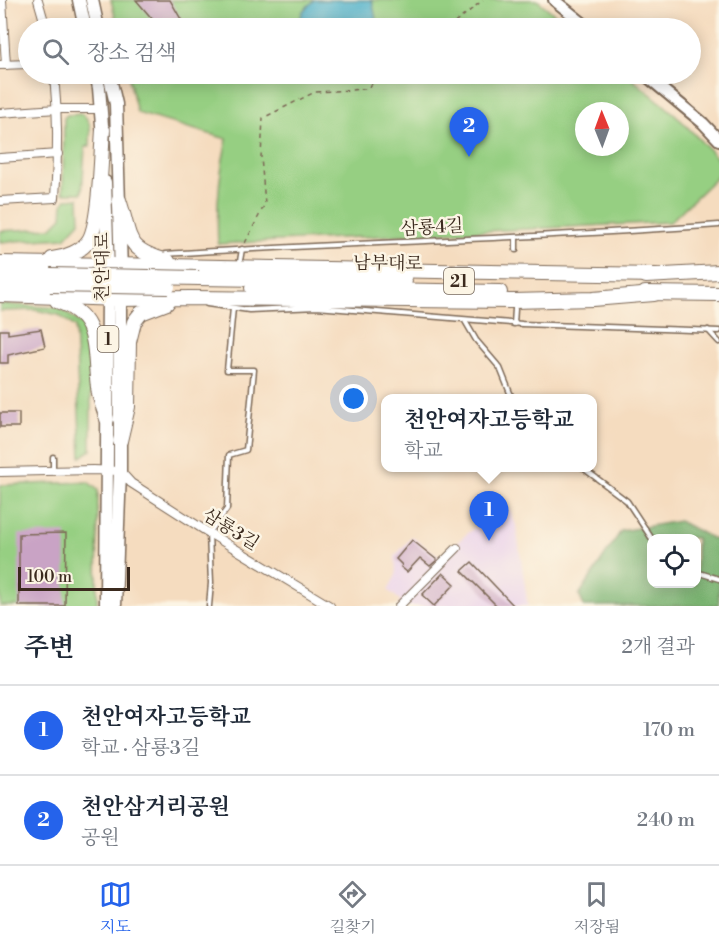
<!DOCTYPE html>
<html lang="ko">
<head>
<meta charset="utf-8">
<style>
  :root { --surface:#fff; --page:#f2f2f3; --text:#1f2937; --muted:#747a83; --line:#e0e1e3; --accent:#2563eb }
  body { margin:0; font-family:"Libre Bodoni","Noto Serif KR",serif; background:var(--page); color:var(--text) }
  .controls { position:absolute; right:18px; bottom:18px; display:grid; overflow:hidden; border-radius:12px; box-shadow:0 3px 15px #0003 }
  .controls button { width:54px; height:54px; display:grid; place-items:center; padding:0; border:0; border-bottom:2px solid var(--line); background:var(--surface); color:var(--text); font:30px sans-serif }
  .compass { position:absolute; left:575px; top:102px; width:54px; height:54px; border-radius:50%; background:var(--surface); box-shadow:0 3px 15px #0003; rotate:359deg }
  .scale { position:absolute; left:18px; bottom:15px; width:112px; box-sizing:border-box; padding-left:6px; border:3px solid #3b2a1e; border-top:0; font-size:16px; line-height:21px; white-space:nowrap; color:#3b2a1e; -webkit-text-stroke:4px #fcf5e5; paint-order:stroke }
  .you { position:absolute; left:354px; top:399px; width:21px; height:21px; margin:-15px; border:4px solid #fff; border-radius:50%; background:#1a73e8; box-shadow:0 0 0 9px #1a73e833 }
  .badge { display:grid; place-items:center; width:39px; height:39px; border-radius:50%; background:var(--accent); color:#fff; font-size:20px; font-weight:700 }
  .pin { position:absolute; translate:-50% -50px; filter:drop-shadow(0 2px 3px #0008) }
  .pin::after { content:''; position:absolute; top:32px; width:21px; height:18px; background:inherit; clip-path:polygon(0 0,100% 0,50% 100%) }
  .popup { position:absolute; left:381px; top:394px; width:216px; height:78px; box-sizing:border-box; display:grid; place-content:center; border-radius:12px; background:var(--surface); filter:drop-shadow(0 2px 4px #0005); font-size:20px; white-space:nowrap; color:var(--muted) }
  .popup b { font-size:22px; color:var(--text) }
  .popup::after { content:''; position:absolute; left:50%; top:100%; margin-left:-12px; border:12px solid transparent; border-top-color:var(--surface) }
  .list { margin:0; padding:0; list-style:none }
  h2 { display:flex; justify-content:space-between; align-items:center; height:78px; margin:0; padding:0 24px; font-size:26px }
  h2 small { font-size:20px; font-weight:400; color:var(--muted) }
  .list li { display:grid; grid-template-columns:39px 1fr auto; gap:18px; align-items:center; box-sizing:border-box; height:90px; padding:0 24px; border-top:2px solid var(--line) }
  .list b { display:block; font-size:22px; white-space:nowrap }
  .list p { margin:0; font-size:20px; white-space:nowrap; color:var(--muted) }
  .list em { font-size:20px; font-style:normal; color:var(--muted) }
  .icon { flex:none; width:33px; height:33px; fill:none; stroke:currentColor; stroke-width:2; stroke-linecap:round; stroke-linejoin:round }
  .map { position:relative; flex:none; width:719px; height:606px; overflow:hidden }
  .search { position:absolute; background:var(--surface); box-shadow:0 3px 15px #0003; left:18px; right:18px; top:18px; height:66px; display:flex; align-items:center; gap:15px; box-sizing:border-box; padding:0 21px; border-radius:33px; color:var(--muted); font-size:22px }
  .sheet { height:258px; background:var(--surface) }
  nav { display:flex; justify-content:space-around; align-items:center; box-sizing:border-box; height:84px; border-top:2px solid var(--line); background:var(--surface); font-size:16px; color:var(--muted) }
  nav a { display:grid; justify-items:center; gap:3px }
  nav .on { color:var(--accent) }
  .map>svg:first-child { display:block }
  .built { fill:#ead1ec }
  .green { fill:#96cf82; stroke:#687c50; stroke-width:1.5; fill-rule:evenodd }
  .forest { fill:#78b270; stroke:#5a6e47; stroke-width:1.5; fill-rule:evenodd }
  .water { fill:#4bb0ca; stroke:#436d74; stroke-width:1.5 }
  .building { fill:#c9a3c5 }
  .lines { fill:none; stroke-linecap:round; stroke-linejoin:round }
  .service-casing { stroke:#7c6856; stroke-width:7 }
  .minor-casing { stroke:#7c6856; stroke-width:10 }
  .tertiary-casing { stroke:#7c6856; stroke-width:14 }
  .primary-casing { stroke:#7c6856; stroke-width:15 }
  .trunk-casing { stroke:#7c6856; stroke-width:16 }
  .path { stroke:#7c6856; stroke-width:1.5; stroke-dasharray:4.5 4.5; stroke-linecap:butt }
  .service { stroke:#fff; stroke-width:4 }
  .minor { stroke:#fff; stroke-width:8 }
  .tertiary { stroke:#fff; stroke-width:10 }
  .primary { stroke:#fff; stroke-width:12 }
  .trunk { stroke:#fff; stroke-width:14 }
  .trunk-bridge-casing { stroke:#7c6856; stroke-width:16; stroke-linecap:butt }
  .trunk-bridge { stroke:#fff; stroke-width:14 }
  .labels { text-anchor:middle; stroke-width:5; stroke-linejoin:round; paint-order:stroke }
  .shield { fill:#fcf5e5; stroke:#75675a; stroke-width:1.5 }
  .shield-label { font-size:16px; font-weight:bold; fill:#3b2a1e }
  .street-label { font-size:18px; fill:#3b2a1e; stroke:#fcf5e5 }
</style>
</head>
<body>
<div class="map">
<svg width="719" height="606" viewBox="0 0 719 606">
  <rect width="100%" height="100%" fill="#fcf5e5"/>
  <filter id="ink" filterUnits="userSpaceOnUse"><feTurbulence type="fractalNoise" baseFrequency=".0167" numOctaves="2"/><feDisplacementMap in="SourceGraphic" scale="12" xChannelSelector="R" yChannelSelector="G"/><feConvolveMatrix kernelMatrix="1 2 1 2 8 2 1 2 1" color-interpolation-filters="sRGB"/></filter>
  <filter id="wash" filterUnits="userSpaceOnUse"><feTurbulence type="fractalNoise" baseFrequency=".008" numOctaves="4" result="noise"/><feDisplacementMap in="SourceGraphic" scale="24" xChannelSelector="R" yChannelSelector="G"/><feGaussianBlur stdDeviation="1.35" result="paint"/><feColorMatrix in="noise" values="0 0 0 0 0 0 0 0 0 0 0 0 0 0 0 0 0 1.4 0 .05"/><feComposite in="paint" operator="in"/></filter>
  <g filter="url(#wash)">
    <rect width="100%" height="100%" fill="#f5dcbf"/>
    <!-- built -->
    <path class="built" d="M509,508l7,17 12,81h-130l3,-5 -13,-11 8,-15 -1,-19 17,-19 28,20 48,-41z"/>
    <!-- green -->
    <g class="green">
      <path d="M111,0h426l35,28h-454z"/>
      <path d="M128,74h498l50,41 43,45v15l-49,47 -452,22c-2,-36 1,-70 9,-105l-90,-26zM584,111h36v36h-36z"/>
      <path d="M82,114c11,8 8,20 8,32l-5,1 -3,46h-19l1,-75 3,-3z"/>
      <path d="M79,198l1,24 -15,16 -65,4v-11l51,-3 11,-11 1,-13 3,-5z"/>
      <path d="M0,304l59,4 25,18 7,53v71l-10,7 -6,-130 -16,-12 -23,-5 -36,1z"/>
      <path d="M88,482l10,8 -1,116h-97v-121z"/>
    </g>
    <!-- forest -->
    <path class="forest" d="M679,521l40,21v64h-135l-5,-11 42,-64zM652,538h44v46h-44z"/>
    <!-- water -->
    <path class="water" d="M314,0h58l5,24 -2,4h-78l6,-17z"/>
    <g id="blocks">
      <!-- building -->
      <g class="building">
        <path d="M136,0h34l16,28h-26z"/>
        <path d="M41,329l4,18 -37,8v8h-8v-33h8v4z"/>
        <rect x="0" y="413" width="19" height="14"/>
        <path d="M66,533l-1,73h-46v-72z"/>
        <path d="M412,540l25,20 -7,6 -10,-8 -13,14 -6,-5 1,-2 -6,-6z"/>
        <path d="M472,562l42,44h-17l-35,-35z"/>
        <path d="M443,573l12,11 -21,22 -12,-11z"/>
      </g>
    </g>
  </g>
  <g filter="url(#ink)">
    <use href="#blocks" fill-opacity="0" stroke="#7c6856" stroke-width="1.5"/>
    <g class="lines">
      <defs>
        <g id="service">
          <path d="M516,250v-12"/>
          <path d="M166,254c184,-12 369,-15 553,-29"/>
          <path d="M240,261l2,-12"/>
          <path d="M207,304l42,6 68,-3 205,17 197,7"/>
          <path d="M465,321l11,19 24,28 12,30"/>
          <path d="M514,324l1,-15"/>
          <path d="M708,330l11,12"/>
          <path d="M53,457v14"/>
          <path d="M583,468l44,33 25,38"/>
          <path d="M696,572l23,7"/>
          <path d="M209,606l2,-23 -2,-50 18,-24 2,-54 17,-5 8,-80h-27l6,-62"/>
        </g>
        <g id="minor">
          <path d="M2,0l4,65"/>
          <path d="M38,0l8,28"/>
          <path d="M0,65l28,-1"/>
          <path d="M0,113l57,-4h44"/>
          <path d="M0,158l58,-4"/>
          <path d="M0,201l55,-3c3,-42 3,-83 -1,-124"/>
          <path d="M0,472l93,-2 27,1 11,12 78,50 121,73"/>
          <path d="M399,606l58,-58"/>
        </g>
        <g id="tertiary">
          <path d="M554,0l35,28"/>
          <path d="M644,74l59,49 16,17"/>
        </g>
        <g id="primary">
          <path d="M79,0l6,28"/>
          <path d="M92,0l6,28"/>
          <path d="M96,74l3,14 4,50"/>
          <path d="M109,74l7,30 5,168"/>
          <path d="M105,182l3,91"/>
          <path d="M106,606l2,-316"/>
          <path d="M115,606l5,-135v-181"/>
        </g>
        <g id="trunk">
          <path d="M119,200c13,38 4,49 49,61"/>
          <path d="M52,259c13,-1 30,-8 37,-19 11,-18 12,-86 14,-110"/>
          <path d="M0,263l656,12"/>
          <path d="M0,274l50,1"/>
          <path d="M646,276l73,-4"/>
          <path d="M199,278l206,3"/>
          <path d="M0,284l50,1"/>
          <path d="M252,288l248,4"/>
          <path d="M645,293l74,1"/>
          <path d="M0,295l120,4 70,-1 323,3 80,-2 61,-5"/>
          <path d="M57,301c44,15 36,48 41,86 1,11 6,22 9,32"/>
          <path d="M120,441l8,-34 1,-65 5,-20 7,-9 26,-10"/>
        </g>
      </defs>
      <!-- service casing -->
      <use href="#service" class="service-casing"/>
      <!-- minor casing -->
      <use href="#minor" class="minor-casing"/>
      <!-- tertiary casing -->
      <use href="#tertiary" class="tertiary-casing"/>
      <!-- primary casing -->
      <use href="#primary" class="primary-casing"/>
      <!-- trunk casing -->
      <use href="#trunk" class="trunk-casing"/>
      <!-- path -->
      <g class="path">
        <path d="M438,28l13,-2 32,-26"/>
        <path d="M245,243l20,-39 -4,-47 2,-39 52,-26 52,-3 15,-15"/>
      </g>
      <!-- service -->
      <use href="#service" class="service"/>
      <!-- minor -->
      <use href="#minor" class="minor"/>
      <!-- tertiary -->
      <use href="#tertiary" class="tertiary"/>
      <!-- primary -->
      <use href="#primary" class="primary"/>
      <!-- trunk -->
      <use href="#trunk" class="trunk"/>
      <defs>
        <g id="trunk-bridge">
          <path d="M50,275l149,3"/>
          <path d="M50,285l118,2"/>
        </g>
      </defs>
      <!-- trunk-bridge casing -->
      <use href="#trunk-bridge" class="trunk-bridge-casing"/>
      <!-- trunk-bridge -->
      <use href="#trunk-bridge" class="trunk-bridge"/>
    </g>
  </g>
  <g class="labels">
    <!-- shield labels -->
    <g class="shield">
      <rect x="444" y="268" width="30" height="26" rx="4.5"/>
      <rect x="97.5" y="326" width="21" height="26" rx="4.5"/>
    </g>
    <g class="shield-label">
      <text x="459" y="287">21</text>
      <text x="108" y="345">1</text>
    </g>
    <!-- street labels -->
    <g class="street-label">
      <text transform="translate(432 227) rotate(-3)" y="6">삼룡4길</text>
      <text transform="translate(388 263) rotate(1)" y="6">남부대로</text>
      <text transform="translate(102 267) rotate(-90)" y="6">천안대로</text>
      <text transform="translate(231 529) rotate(32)" y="6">삼룡3길</text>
    </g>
  </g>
</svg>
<div class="controls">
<button><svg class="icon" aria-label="locate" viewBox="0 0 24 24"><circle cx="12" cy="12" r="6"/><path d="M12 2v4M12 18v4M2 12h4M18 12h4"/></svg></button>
</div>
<svg class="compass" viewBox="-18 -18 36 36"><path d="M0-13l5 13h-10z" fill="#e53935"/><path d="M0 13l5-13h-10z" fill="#747a83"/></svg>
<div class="scale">100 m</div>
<div class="you"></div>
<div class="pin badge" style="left:489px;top:541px">1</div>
<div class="popup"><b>천안여자고등학교</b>학교</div>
<div class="pin badge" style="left:469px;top:157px">2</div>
<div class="search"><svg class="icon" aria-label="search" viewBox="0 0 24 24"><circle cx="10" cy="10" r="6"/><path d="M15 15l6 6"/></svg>장소 검색</div>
</div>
<section class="sheet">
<h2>주변<small>2개 결과</small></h2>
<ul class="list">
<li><span class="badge">1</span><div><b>천안여자고등학교</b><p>학교 · 삼룡3길</p></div><em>170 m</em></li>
<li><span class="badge">2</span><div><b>천안삼거리공원</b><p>공원</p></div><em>240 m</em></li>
</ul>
</section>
<nav>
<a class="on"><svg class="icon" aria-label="map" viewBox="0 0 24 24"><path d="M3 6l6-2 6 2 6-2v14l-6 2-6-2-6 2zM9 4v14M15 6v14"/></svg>지도</a>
<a><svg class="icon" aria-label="directions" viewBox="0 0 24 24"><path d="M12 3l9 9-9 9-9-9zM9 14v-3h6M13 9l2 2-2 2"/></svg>길찾기</a>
<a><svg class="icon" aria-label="saved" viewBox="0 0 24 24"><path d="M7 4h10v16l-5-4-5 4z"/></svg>저장됨</a>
</nav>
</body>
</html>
